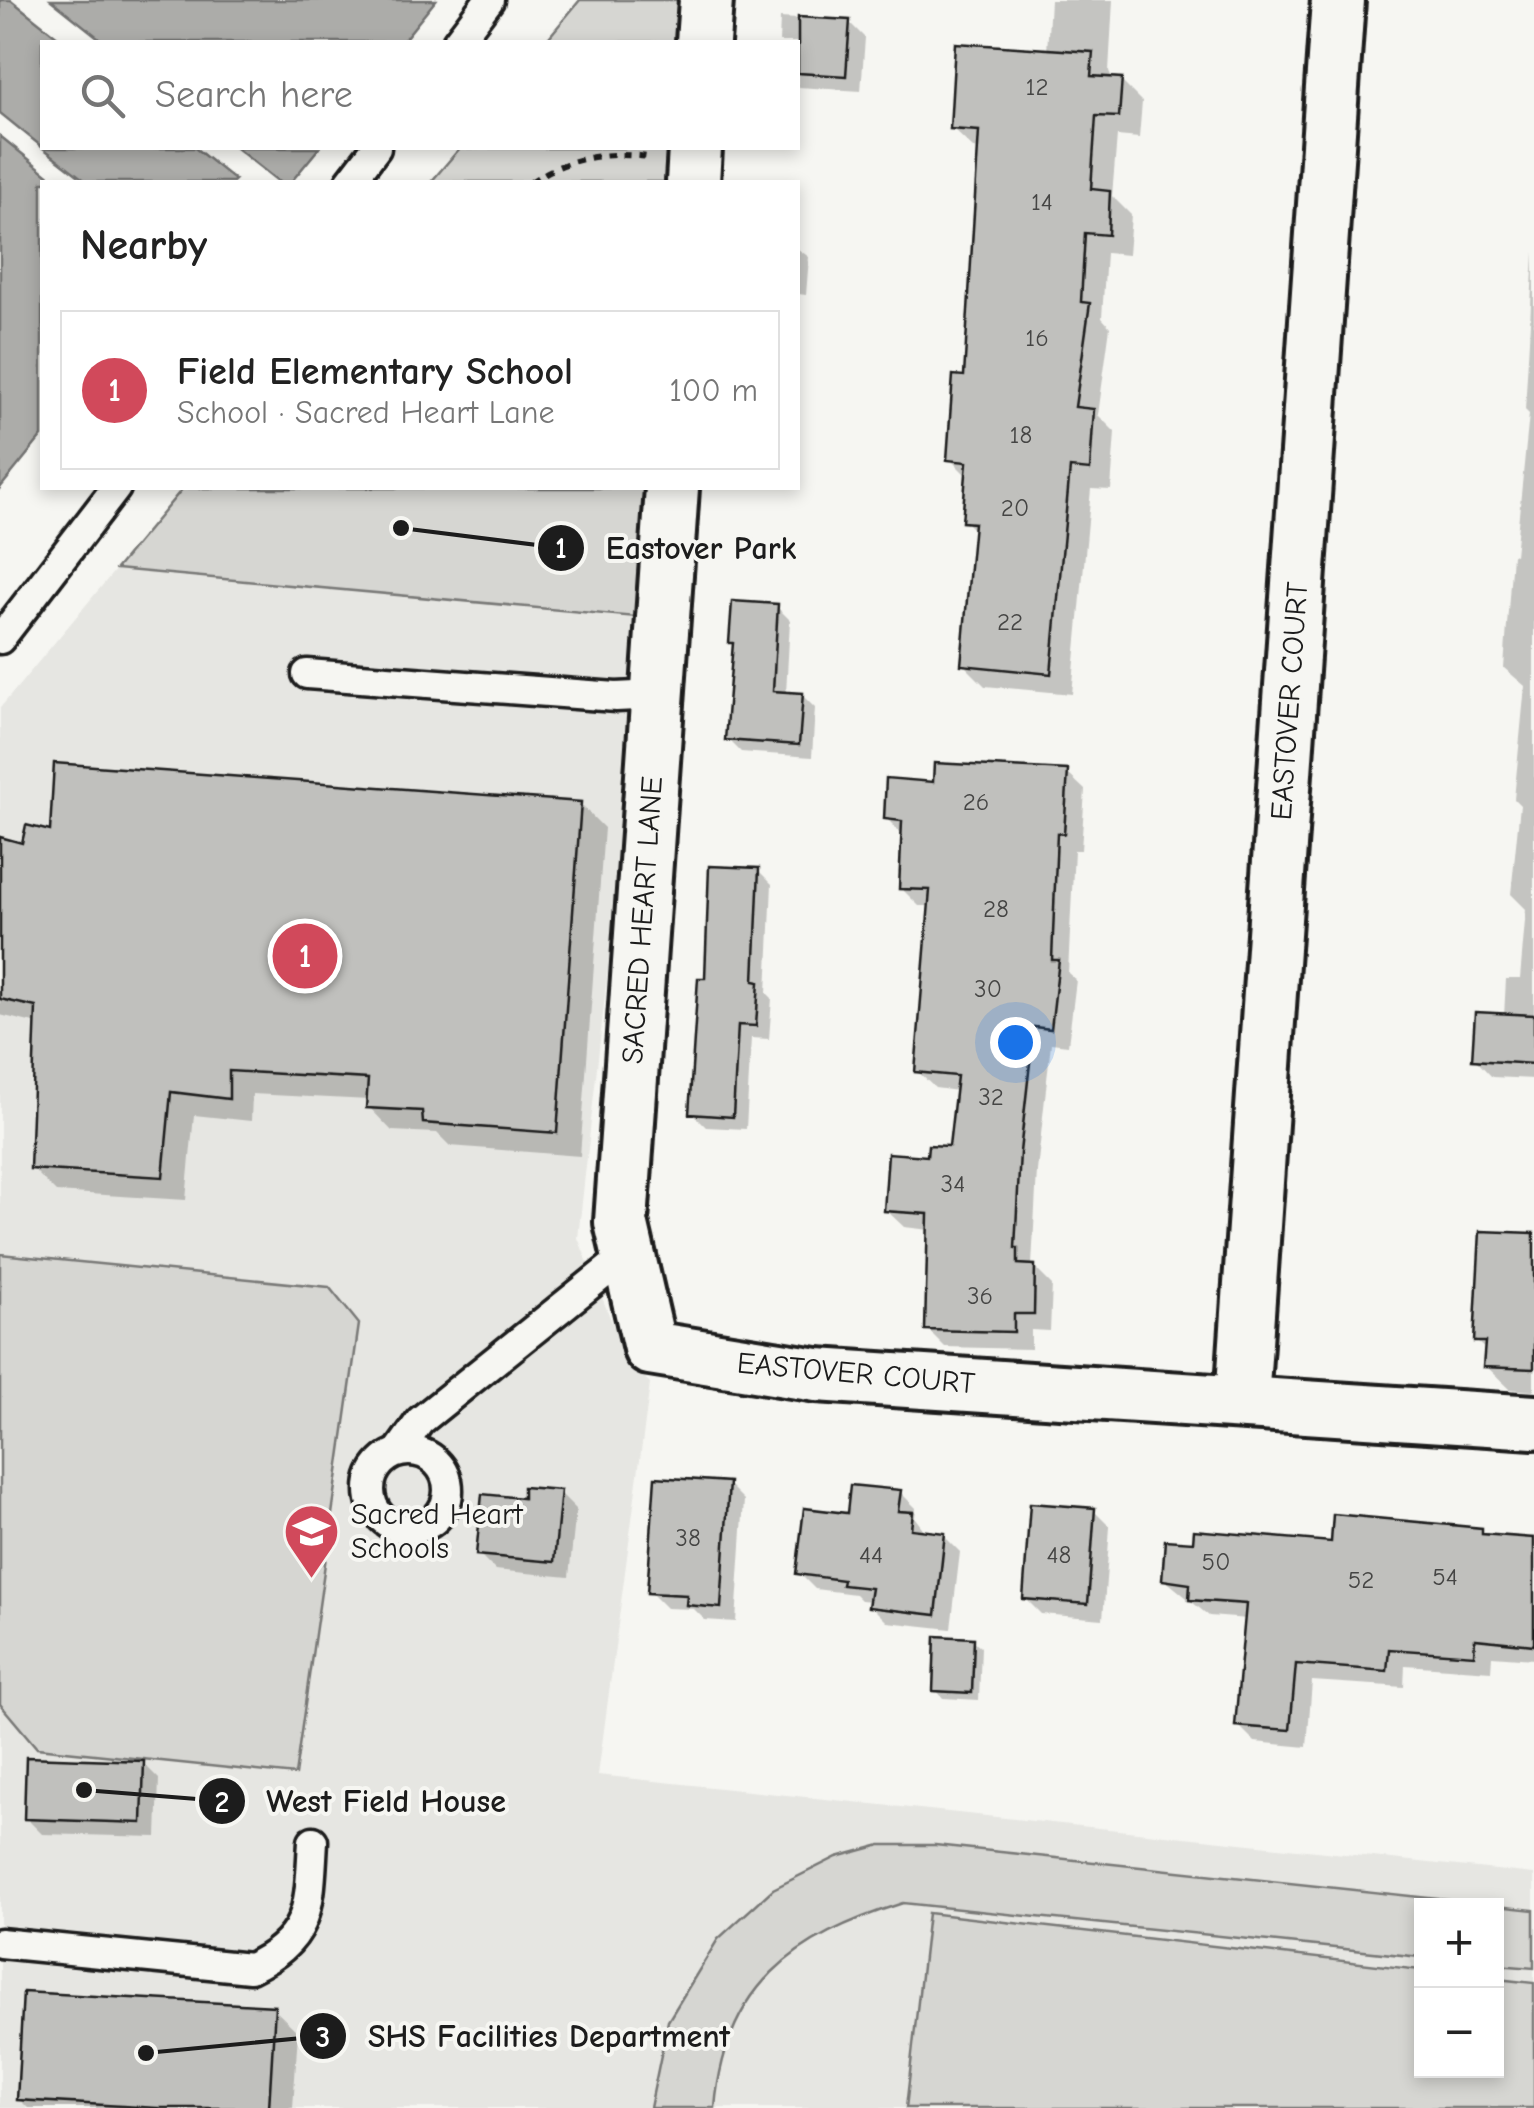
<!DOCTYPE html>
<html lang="en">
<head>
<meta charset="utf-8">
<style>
  :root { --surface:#fff; --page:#f2f2f2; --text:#222; --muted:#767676; --line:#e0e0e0; --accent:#d1495b }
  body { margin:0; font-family:"Comic Neue",sans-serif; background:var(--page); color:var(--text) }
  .controls { position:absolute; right:30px; bottom:30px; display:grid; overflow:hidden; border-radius:0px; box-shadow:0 5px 15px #0003 }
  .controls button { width:90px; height:90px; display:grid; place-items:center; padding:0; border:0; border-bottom:2px solid var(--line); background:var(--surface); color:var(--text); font:50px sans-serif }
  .you { position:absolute; left:1015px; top:1042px; width:35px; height:35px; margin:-25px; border:8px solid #fff; border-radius:50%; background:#1a73e8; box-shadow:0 0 0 15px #1a73e833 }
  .badge { display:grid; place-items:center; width:65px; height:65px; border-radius:50%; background:var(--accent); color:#fff; font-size:32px; font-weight:700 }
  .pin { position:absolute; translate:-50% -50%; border:5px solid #fff; box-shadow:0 2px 10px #0006 }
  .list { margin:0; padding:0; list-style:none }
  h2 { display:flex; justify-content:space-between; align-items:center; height:130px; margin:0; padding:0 40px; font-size:42px }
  h2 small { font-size:32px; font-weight:400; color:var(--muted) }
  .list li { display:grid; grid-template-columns:65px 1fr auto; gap:30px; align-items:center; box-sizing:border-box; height:160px; margin:0 20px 20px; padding:0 20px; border:2px solid var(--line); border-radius:0px }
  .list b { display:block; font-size:38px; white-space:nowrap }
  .list p { margin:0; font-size:32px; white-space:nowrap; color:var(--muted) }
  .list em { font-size:32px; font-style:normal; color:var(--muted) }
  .icon { flex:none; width:55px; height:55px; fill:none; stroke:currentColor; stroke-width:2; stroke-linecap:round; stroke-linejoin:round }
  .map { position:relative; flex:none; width:1534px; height:2108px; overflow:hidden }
  .search { position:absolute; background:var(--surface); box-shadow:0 5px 15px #0003; left:40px; top:40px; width:760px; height:110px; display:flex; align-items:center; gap:25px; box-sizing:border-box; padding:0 35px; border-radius:0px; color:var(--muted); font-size:38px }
  .panel { position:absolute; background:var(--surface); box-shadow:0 5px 15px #0003; left:40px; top:180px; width:760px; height:310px; border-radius:0px }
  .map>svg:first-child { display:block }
  .built { fill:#e6e6e2; fill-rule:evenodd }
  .green { fill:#d6d6d2; stroke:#797977; stroke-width:2.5 }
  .water { fill:#acaca9; stroke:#727271; stroke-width:2.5 }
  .shadow { fill:#0003 }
  .building { fill:#c0c0bd; stroke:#1c1c1c; stroke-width:2.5 }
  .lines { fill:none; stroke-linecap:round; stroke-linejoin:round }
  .service-casing { stroke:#1c1c1c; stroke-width:35 }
  .minor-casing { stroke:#1c1c1c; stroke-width:60 }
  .path { stroke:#1c1c1c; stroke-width:6; stroke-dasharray:8 8; stroke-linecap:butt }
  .service { stroke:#f6f6f2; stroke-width:28 }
  .minor { stroke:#f6f6f2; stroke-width:52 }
  .labels { text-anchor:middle; stroke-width:8; stroke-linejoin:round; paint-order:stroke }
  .number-label { font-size:25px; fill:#454544 }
  .street-label { font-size:30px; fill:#1c1c1c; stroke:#f6f6f2 }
  .poi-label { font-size:30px; fill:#1c1c1c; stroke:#f6f6f2; text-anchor:start }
  .leader { fill:none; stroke:#1c1c1c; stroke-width:4 }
  .callout-dot { fill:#1c1c1c; stroke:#f6f6f2; stroke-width:4 }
  .mark-label { font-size:30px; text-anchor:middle; font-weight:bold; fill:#fff }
  .callout-label { font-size:32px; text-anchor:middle; font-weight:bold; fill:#1c1c1c; stroke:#f6f6f2; stroke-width:8; stroke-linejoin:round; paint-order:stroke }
</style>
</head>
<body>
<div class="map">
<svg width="1534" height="2108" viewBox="0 0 1534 2108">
  <rect width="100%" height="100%" fill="#f6f6f2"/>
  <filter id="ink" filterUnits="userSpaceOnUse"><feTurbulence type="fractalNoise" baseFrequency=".01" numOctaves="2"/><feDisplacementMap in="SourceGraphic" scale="20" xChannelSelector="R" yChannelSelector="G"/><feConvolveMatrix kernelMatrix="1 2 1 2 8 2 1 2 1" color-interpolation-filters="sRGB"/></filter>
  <g filter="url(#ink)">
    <!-- built -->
    <path class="built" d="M116,569l531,49 -69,620 46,114 26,32 -52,391 936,99v234h-1534v-1400zM1422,1906h74v164h-74z"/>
    <!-- green -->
    <g class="green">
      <path d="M580,0h108l-3,42h-140z"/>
      <path d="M460,148h218l-2,34h-245z"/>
      <path d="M183,488h473l-9,130 -531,-49z"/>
      <path d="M0,1254l329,33 30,37 -64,451 -258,-27 -37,-44z"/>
      <path d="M881,1845h54l559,60 -72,1 -1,51 -518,-54c-109,34 -178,83 -188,205h-65l18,-87 50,-82 55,-50 64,-32z"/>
      <path d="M1497,1906l37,4v58l-37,-3z"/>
      <path d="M928,1913l493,57 1,100h74l1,-91 37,4v125h-628z"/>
    </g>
    <!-- water -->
    <g class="water">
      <path d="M0,0h11l53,42h-22v105l-42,-34z"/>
      <path d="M51,0h385l-34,42h-298z"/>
      <path d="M0,136l57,46h-15v254l-42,52z"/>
      <path d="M43,148h152l40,32 -2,2h-146z"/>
      <path d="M236,148h83l-28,34h-12z"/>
    </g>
    <!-- shadow -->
    <g class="shadow">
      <path d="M1050,0h63l-4,71 4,9 8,1 21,21 -3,36 -22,-2 -5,60 19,19 -3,40 -22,-2 -4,65 8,9 -12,88 17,17 -4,58 -20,-1 -19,205 -87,-8 -22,-22 13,-132 -11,-11 3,-44 -18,-18 16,-81 14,-228 -6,-1 -22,-21 95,-76z"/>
      <path d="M780,18l69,4 16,16 -4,53 -63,-4v-45h-19z"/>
      <path d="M798,249l11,8 -3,38 -8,-1z"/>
      <path d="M1534,252v827l-42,-2 -17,-18 29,-43 2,-37h14l6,-70 -15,-15 9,-89 -6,-6 11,-113 -21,-18 8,-114 3,1 14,-141 -4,-4z"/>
      <path d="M777,607l13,13 -4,74 16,1 13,13 -3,49 -71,-5 -13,-13 7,-93 -4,-4z"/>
      <path d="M1067,773l18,17 -4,60h-7l-6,123 8,7 -8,65 -17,-2 -14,128 -5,94 20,20 -2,46 -19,-1v19l-86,-2 -18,-18 3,-99 -26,-3 -18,-17 43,-52 22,-9 7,-58 -23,-3 -18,-17 14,-165h-12l-18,-18 3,-52 -18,-18 49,-34z"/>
      <path d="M580,804l24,24 -24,328 -130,-10 -13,-13 -45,-2 -23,-24v-7l-117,-6 -1,27 -57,-6 -8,85 -130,-8 -24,-24 6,-144 -38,-9v-176l24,7 29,-12z"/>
      <path d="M758,870l14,14 -5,109 5,5 -3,41 -18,-1 -5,91 -40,-2 -14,-14 15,-132z"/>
      <path d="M1534,1236v155l-24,-2 -24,-23 1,-15 -11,-10z"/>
      <path d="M728,1484l16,16 -8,122 -31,-2 -11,-11 -28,-1 -16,-16z"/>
      <path d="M900,1492l16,16 -1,10 12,16 17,2 16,16 -9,77 -64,-7 -16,-16 1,-5 -11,-1 -6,-6 -40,-5 -16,-16 51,-58z"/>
      <path d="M560,1493l16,16 -7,68 -74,-7 -16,-16 46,-54z"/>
      <path d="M1094,1511l16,16 -7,92 -62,-5 -16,-16z"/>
      <path d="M1481,1531l6,6 47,4v118l-42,-3 -1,15 -86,-6 -1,22 -92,-6 -5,66 -52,-5 -17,-17 10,-106 -39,-3 -45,-37 169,-34z"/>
      <path d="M973,1640l8,7 -2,53 -36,-2 -7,-8z"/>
      <path d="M143,1763l16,16 -2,58 -115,-3 -16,-16z"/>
      <path d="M274,2009l24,23 -5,76h-265l-9,-9z"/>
    </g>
    <!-- building -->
    <g class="building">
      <path d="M798,17l52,3 -4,56 -48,-3z"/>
      <path d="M955,43l138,9 -2,24 31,2 -3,39 -23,-1 -5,73 19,2 -2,44 -23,-2 -4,69 9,1 -15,104 19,2 -4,61 -20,-2 -19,206 -90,-9 13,-142 -12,-1 5,-60 -20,-2 6,-85 11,1 15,-245 -29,-2z"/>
      <path d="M732,601l46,3 -5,87 30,2 -4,52 -74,-5 8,-97h-4z"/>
      <path d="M54,763l527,39 -24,331 -134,-10 -1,-12 -56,-3 2,-29 -139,-8v28l-58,-7 -8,85 -133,-8 6,-162 -36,-8v-162l22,6 4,-18 24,6z"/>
      <path d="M934,763l134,7 -4,64 -7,-1 -5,127h7l-8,69 -17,-2 -14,125 -5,96h3v16l17,1 -1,49h-20v18l-89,-2 3,-116 -44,-3 4,-58 39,3 1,-11 21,1 8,-70 -42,-4 15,-182 -31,-1 3,-68 -18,-2 2,-41 47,4z"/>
      <path d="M709,866l50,2 -5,113 5,1 -3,44 -18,-1 -5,92 -44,-3 9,-136h7z"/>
      <path d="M1475,1012l59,3v49l-62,-4z"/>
      <path d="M1480,1231l54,2v136l-51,-2 2,-25h-11z"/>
      <path d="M655,1477l74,5 -8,126 -35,-3 1,-10 -40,-2z"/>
      <path d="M850,1485l51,5 -3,21 15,1 -2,17 34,4 -9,82 -68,-8 3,-19 -29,-3 1,-5 -47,-6 8,-66 43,5z"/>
      <path d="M523,1487l38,3 -7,72 -78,-7 6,-61 41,4z"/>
      <path d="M1030,1503l65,5 -7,96 -65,-5z"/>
      <path d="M1333,1514l149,14v6l52,4v107l-59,-6 -1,16 -85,-6 -2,22 -91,-7 -6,66 -55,-4 11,-122 -57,-4 1,-16 -28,-4 3,-40 28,2 1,-12 137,12z"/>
      <path d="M935,1636l39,2 -2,55 -39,-2z"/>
      <path d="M26,1757l118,4 -2,62 -118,-4z"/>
      <path d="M23,1992l252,14 -6,102h-111l-141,-8z"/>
    </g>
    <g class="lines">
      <defs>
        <g id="service">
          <path d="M457,42l32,-42"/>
          <path d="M350,182l26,-34"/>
          <path d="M0,639l116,-151"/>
          <path d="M307,674l309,23 41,-2"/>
          <circle cx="409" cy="1490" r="39"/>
          <path d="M398,1452l22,-31 208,-167"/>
          <path d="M0,1943l250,25c63,-29 59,-65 63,-127"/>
        </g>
        <g id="minor">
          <path d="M703,42l3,-42"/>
          <path d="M693,182l2,-34"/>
          <path d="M672,488l-51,734 29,126 167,27 717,47"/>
          <path d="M1242,1401l96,-1401"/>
        </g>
      </defs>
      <!-- service casing -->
      <use href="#service" class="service-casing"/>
      <!-- minor casing -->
      <use href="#minor" class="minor-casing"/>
      <!-- path -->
      <path class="path" d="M531,182c34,-24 76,-31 117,-25"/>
      <!-- service -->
      <use href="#service" class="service"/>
      <!-- minor -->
      <use href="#minor" class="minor"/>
    </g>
  </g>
  <!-- icons -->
  <defs>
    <symbol id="school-pin" viewBox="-11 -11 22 30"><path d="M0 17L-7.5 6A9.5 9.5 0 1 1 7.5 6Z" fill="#d1495b" stroke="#f6f6f2"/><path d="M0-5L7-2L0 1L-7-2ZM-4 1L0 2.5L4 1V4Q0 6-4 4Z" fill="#fff"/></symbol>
  </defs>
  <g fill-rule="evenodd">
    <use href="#school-pin" x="280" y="1500" width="63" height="86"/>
  </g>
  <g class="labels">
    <!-- number labels -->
    <g class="number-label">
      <text x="1037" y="95">12</text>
      <text x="1042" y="210">14</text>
      <text x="1037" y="346">16</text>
      <text x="1021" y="443">18</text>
      <text x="1015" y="516">20</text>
      <text x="1010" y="630">22</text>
      <text x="976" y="810">26</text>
      <text x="996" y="917">28</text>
      <text x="988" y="997">30</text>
      <text x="991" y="1105">32</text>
      <text x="953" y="1192">34</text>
      <text x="980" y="1304">36</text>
      <text x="688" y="1546">38</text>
      <text x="871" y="1563">44</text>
      <text x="1059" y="1563">48</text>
      <text x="1216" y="1570">50</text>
      <text x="1445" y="1585">54</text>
      <text x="1361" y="1588">52</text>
    </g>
    <!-- street labels -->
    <g class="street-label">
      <text transform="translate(1289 701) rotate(-86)" y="10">EASTOVER COURT</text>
      <text transform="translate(642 920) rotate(-86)" y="10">SACRED HEART LANE</text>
      <text transform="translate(856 1373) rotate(5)" y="10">EASTOVER COURT</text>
    </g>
    <!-- poi labels -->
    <g class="poi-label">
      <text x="351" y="1524">Sacred Heart<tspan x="351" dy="34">Schools</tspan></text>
    </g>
  </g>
  <!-- callouts -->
  <path class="leader" d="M401 528L561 548M84 1790L222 1801M146 2053L323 2036"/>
  <g class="callout-dot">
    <circle cx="401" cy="528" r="10"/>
    <circle cx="84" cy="1790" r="10"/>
    <circle cx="146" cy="2053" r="10"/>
    <circle cx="561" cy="548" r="25"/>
    <circle cx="222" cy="1801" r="25"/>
    <circle cx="323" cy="2036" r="25"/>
  </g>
  <g class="mark-label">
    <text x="561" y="558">1</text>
    <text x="222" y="1812">2</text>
    <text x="323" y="2047">3</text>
  </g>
  <g class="callout-label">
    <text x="701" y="559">Eastover Park</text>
    <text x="386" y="1812">West Field House</text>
    <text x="549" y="2047">SHS Facilities Department</text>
  </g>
</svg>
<div class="controls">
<button>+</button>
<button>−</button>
</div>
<div class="you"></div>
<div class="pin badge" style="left:305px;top:956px">1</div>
<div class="search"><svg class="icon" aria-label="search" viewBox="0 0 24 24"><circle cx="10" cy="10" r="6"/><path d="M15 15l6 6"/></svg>Search here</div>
<section class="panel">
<h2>Nearby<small></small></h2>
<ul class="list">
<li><span class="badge">1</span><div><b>Field Elementary School</b><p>School · Sacred Heart Lane</p></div><em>100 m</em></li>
</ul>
</section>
</div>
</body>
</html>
